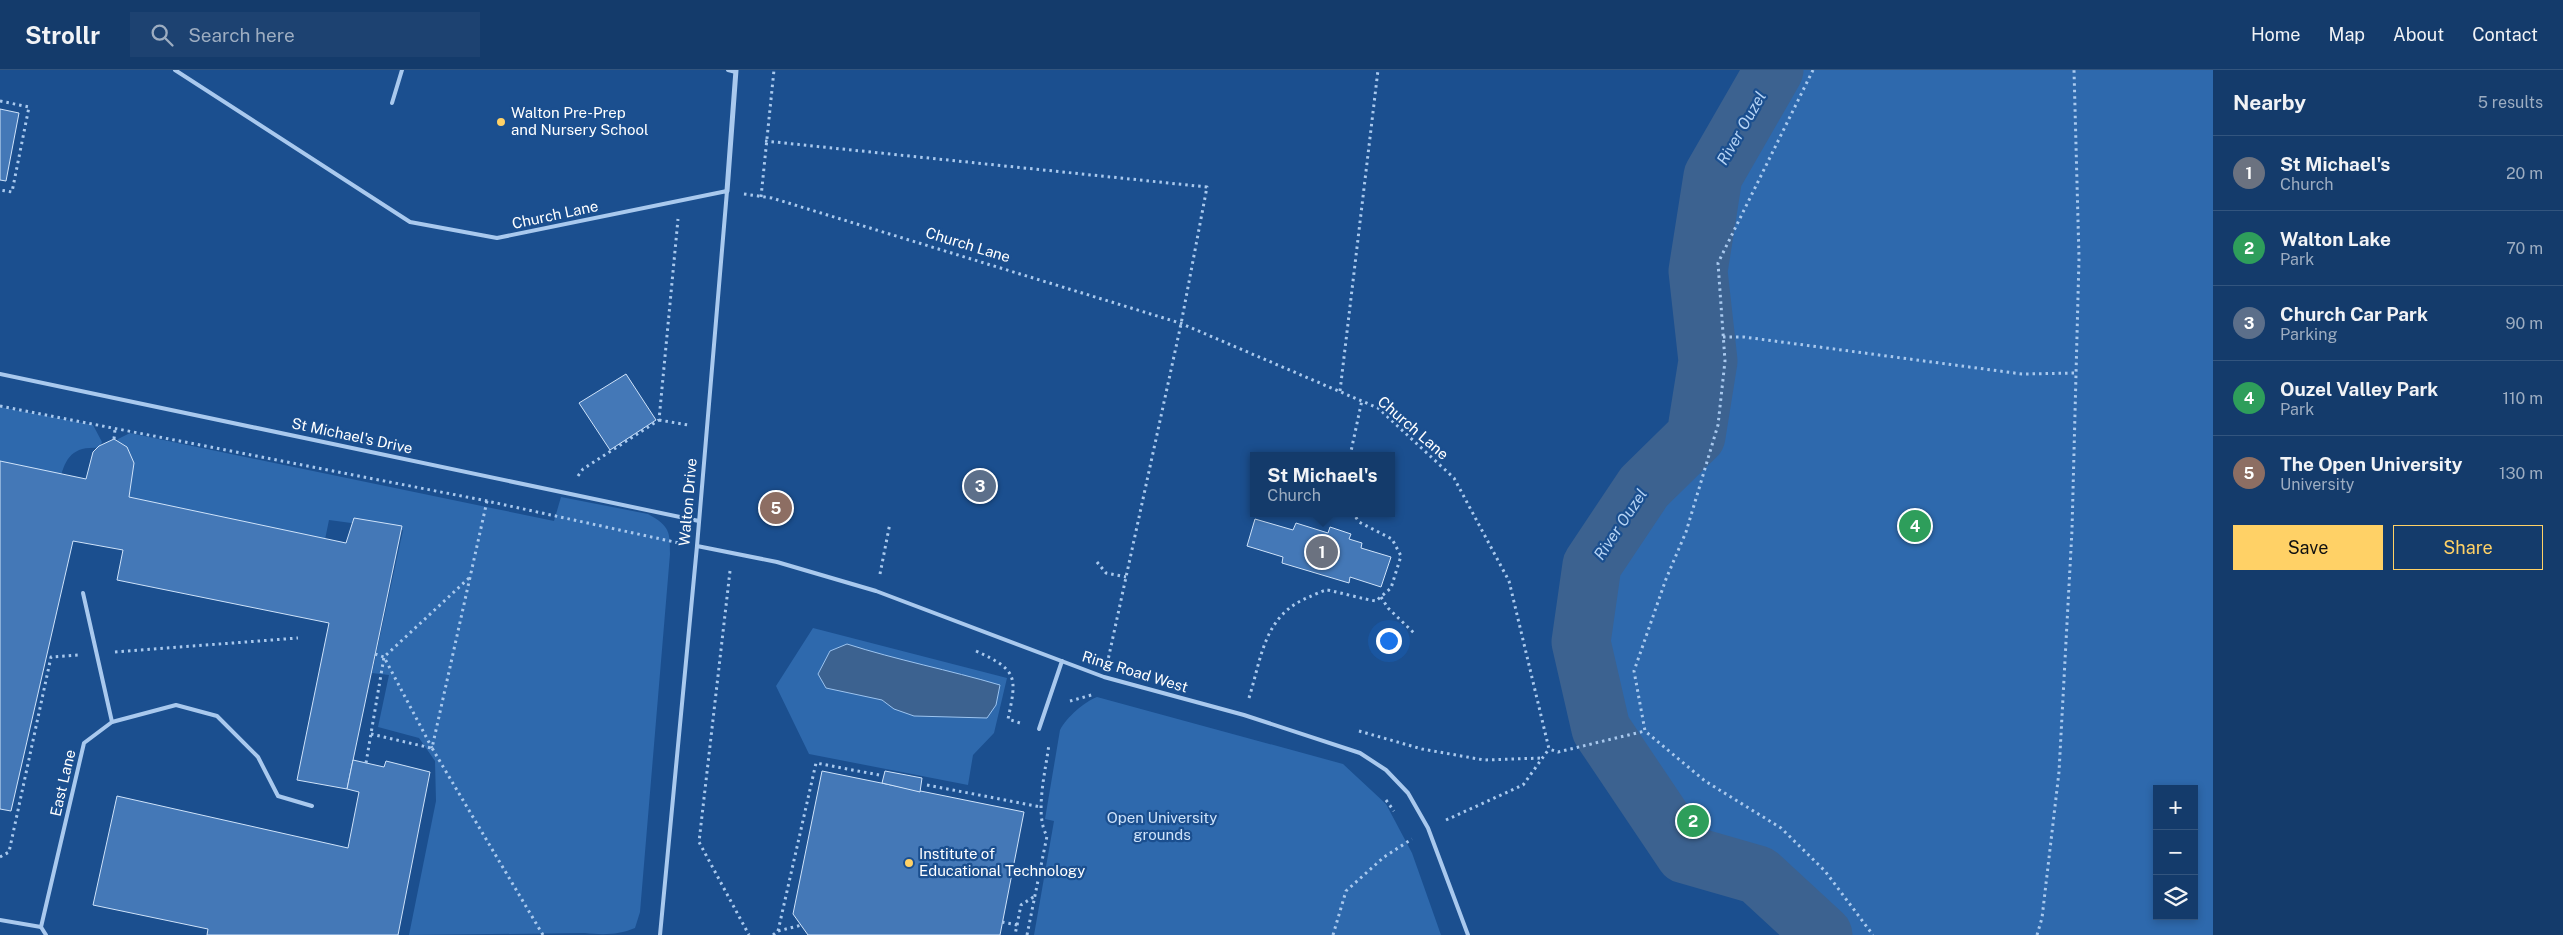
<!DOCTYPE html>
<html lang="en">
<head>
<meta charset="utf-8">
<style>
  :root { --surface:#143b6b; --page:#1d4271; --text:#f1f3f6; --muted:#9dadc1; --line:#33557e; --accent:#ffd166 }
  body { margin:0; font-family:"Public Sans",sans-serif; background:var(--page); color:var(--text) }
  .controls { position:absolute; right:15px; bottom:15px; display:grid; overflow:hidden; border-radius:0px; box-shadow:0 2px 8px #0003 }
  .controls button { width:45px; height:45px; display:grid; place-items:center; padding:0; border:0; border-bottom:1px solid var(--line); background:var(--surface); color:var(--text); font:25px sans-serif }
  .you { position:absolute; left:1388px; top:570px; width:18px; height:18px; margin:-12px; border:4px solid #fff; border-radius:50%; background:#1a73e8; box-shadow:0 0 0 8px #1a73e833 }
  .badge { display:grid; place-items:center; width:32px; height:32px; border-radius:50%; background:var(--accent); color:#fff; font-size:16px; font-weight:700 }
  .pin { position:absolute; translate:-50% -50%; border:2px solid #fff; box-shadow:0 1px 5px #0006 }
  .popup { position:absolute; left:1250px; top:382px; width:145px; height:65px; box-sizing:border-box; display:grid; place-content:center; border-radius:0px; background:var(--surface); filter:drop-shadow(0 1px 4px #0005); font-size:16px; white-space:nowrap; color:var(--muted) }
  .popup b { font-size:19px; color:var(--text) }
  .popup::after { content:''; position:absolute; left:50%; top:100%; margin-left:-10px; border:10px solid transparent; border-top-color:var(--surface) }
  .list { margin:0; padding:0; list-style:none }
  h2 { display:flex; justify-content:space-between; align-items:center; height:65px; margin:0; padding:0 20px; font-size:21px }
  h2 small { font-size:16px; font-weight:400; color:var(--muted) }
  .list li { display:grid; grid-template-columns:32px 1fr auto; gap:15px; align-items:center; box-sizing:border-box; height:75px; padding:0 20px; border-top:1px solid var(--line) }
  .list b { display:block; font-size:19px; white-space:nowrap }
  .list p { margin:0; font-size:16px; white-space:nowrap; color:var(--muted) }
  .list em { font-size:16px; font-style:normal; color:var(--muted) }
  .actions { display:flex; gap:10px; padding:15px 20px }
  .actions a { flex:1; padding:11px 0; border:1px solid var(--accent); border-radius:0px; text-align:center; font-size:18px; color:var(--accent) }
  .actions .main { background:var(--accent); color:#111 }
  .icon { flex:none; width:28px; height:28px; fill:none; stroke:currentColor; stroke-width:2; stroke-linecap:round; stroke-linejoin:round }
  .map { position:relative; flex:none; width:2213px; height:865px; overflow:hidden }
  header { display:flex; align-items:center; gap:30px; box-sizing:border-box; height:70px; padding:0 25px; background:var(--surface); border-bottom:1px solid var(--line) }
  header strong { font-size:24px }
  nav { display:flex; gap:28px; margin-inline-start:auto; font-size:18px }
  .search { width:350px; height:45px; background:var(--page); display:flex; align-items:center; gap:12px; box-sizing:border-box; padding:0 18px; border-radius:0px; color:var(--muted); font-size:19px }
  main { display:flex }
  aside { flex:1; background:var(--surface) }
  .map>svg:first-child { display:block }
  .green { fill:#2e69ad; fill-rule:evenodd }
  .water { fill:#3c6290; stroke:#9cc4f0 }
  .lines { fill:none; stroke-linecap:round; stroke-linejoin:round }
  .river { stroke:#3c6290; stroke-width:59 }
  .building { fill:#4478b7; stroke:#cfe3fa }
  .path { stroke:#a9c9ee; stroke-width:3; stroke-dasharray:2.5 4; stroke-linecap:butt }
  .service { stroke:#a9c9ee; stroke-width:4 }
  .minor { stroke:#a9c9ee; stroke-width:5 }
  .poi-dot { fill:#ffd166; stroke:#1b4f8f; stroke-width:2 }
  .labels { text-anchor:middle; stroke-width:4.5; stroke-linejoin:round; paint-order:stroke }
  .poi-label { font-size:15px; fill:#fff; stroke:#1b4f8f; text-anchor:start }
  .street-label { font-size:15px; fill:#fff; stroke:#1b4f8f }
  .park-label { font-size:15px; fill:#cfe3fa; stroke:#1b4f8f }
  .water-label { font-size:16px; font-style:italic; fill:#b5d3f5; stroke:#1b4f8f }
</style>
</head>
<body>
<header>
<strong>Strollr</strong>
<div class="search"><svg class="icon" aria-label="search" viewBox="0 0 24 24"><circle cx="10" cy="10" r="6"/><path d="M15 15l6 6"/></svg>Search here</div>
<nav><a>Home</a><a>Map</a><a>About</a><a>Contact</a></nav>
</header>
<main>
<div class="map">
<svg width="2213" height="865" viewBox="0 0 2213 865">
  <rect width="100%" height="100%" fill="#1b4f8f"/>
  <!-- green -->
  <g class="green">
    <path d="M1774,0h439v865h-390l-65,-60 -73,-21 -64,-76 -12,-24 -28,-112 11,-77 52,-78 52,-51 12,-75 -10,-90 15,-95zM2157,719h37v127h-37z"/>
    <path d="M0,337l93,18 9,17 -3,6c-28,-2 -34,11 -40,35l-59,-12z"/>
    <path d="M130,363l424,88 7,-24 87,17c22,12 22,18 22,40l-30,358 -5,16c-17,7 -32,7 -50,5l-176,2 27,-134 -1,-40 -16,-23 -41,-11 11,-52 -17,-2 31,-143 -74,-10 -8,39 -207,-43 1,-70 3,-7z"/>
    <path d="M813,558l194,50 -13,55 -21,22 -5,30 -159,-31 -33,-68z"/>
    <path d="M1097,627l246,67 43,40 26,49 29,82h-407l20,-114 -9,-2 15,-89c7,-13 24,-28 37,-33z"/>
  </g>
  <!-- water -->
  <path class="water" d="M847,574c50,16 102,26 153,41l-4,20 -9,13 -73,-2 -20,-7 -12,-9 -56,-12 -8,-14 12,-23z"/>
  <g class="lines">
    <!-- river -->
    <path class="river" d="M1774,0l-61,106 -15,95 10,90 -12,75 -52,51 -52,78 -11,77 20,87 84,125 73,21 65,60"/>
  </g>
  <!-- building -->
  <g class="building">
    <path d="M0,39l19,4 -13,68 -6,-1z"/>
    <path d="M626,304l30,46 -46,30 -31,-47z"/>
    <path d="M114,369l13,8 7,16 -5,34 217,46 8,-25 48,8 -55,263 -50,-9 32,-157 -212,-43 6,-30 -50,-9 -62,270 -11,-2v-348l86,18 7,-27 6,-6z"/>
    <path d="M1255,449l38,11 3,-7 32,10 2,-6 21,7 -2,5 13,4 -1,5 30,9 -10,30 -31,-10 -1,6 -67,-20 1,-6 -36,-11z"/>
    <path d="M353,690l31,7 2,-6 44,11 -32,163h-191l1,-6 -115,-24 24,-109 231,52 11,-56 -12,-3z"/>
    <path d="M822,701l202,41 -24,123h-192l-15,-21z"/>
    <path d="M885,701l37,7 -2,14 -38,-9z"/>
  </g>
  <g class="lines">
    <!-- path -->
    <g class="path">
      <path d="M1813,0l-95,193 7,98 -7,64 -32,107 -20,47 -32,92 11,60 60,50 76,47 44,43 48,64"/>
      <path d="M0,31l29,6 -17,85 -12,-2"/>
      <path d="M765,71l442,46 -26,137 -73,336"/>
      <path d="M744,124l28,4 408,125 198,85 76,70 55,103 40,168 9,3 87,-21"/>
      <path d="M761,127l13,-127"/>
      <path d="M1723,267h21l278,37 54,-1"/>
      <path d="M1340,321l38,-321"/>
      <path d="M0,336l487,95 192,42"/>
      <path d="M659,350l29,5"/>
      <path d="M114,369l1,-10"/>
      <path d="M1350,386l12,-56"/>
      <path d="M578,406l5,-7 76,-49 19,-201"/>
      <path d="M487,431l-55,247 111,187"/>
      <path d="M1097,492l9,11 20,4"/>
      <path d="M730,501l-31,271 50,93"/>
      <path d="M880,504l10,-51"/>
      <path d="M1381,527l7,11 26,25"/>
      <path d="M976,581c42,19 41,26 32,68l15,5"/>
      <path d="M115,582l183,-14"/>
      <path d="M375,584l9,3 48,91"/>
      <path d="M1249,628c13,-42 15,-83 60,-101 5,-2 12,-6 18,-7 3,0 40,10 49,11l15,-13 10,-32 -9,-17 -33,-17 -6,-9"/>
      <path d="M1070,631l25,-7"/>
      <path d="M1359,661l63,18 62,11 58,-2"/>
      <path d="M371,664l60,14"/>
      <path d="M366,693l18,-106 85,-79"/>
      <path d="M927,715l114,22"/>
      <path d="M1386,730l8,11"/>
      <path d="M1446,750l77,-35 26,-36"/>
      <path d="M0,787l9,-5 42,-195 27,-2"/>
      <path d="M1002,852l15,3 -2,10"/>
      <path d="M1017,855l4,-20 14,-9"/>
      <path d="M778,861l38,-168 63,12"/>
      <path d="M773,865l5,-4 24,-6"/>
      <path d="M1027,865l20,-99c-13,-21 -1,-67 2,-92"/>
      <path d="M1333,865l13,-44 38,-34 28,-18"/>
      <path d="M2037,865l5,-17 17,-146 13,-242 7,-272 -5,-188"/>
    </g>
    <!-- service -->
    <g class="service">
      <path d="M175,0l235,152 87,16 230,-47 -30,355 -37,389"/>
      <path d="M728,0l8,2"/>
      <path d="M392,33l10,-33"/>
      <path d="M0,304l699,147"/>
      <path d="M697,476l80,16 99,29 228,86 140,38 116,38 26,17 22,23 20,35 40,107"/>
      <path d="M83,523l29,129"/>
      <path d="M1039,659l23,-68"/>
      <path d="M0,850l41,7"/>
      <path d="M46,865l-5,-8 43,-184 28,-21 64,-17 41,11 41,41 20,39 34,10"/>
    </g>
    <!-- minor -->
    <path class="minor" d="M727,121l9,-121"/>
  </g>
  <!-- markers -->
  <g class="poi-dot">
    <circle cx="501" cy="52" r="5"/>
    <circle cx="909" cy="793" r="5"/>
  </g>
  <g class="labels">
    <!-- poi labels -->
    <g class="poi-label">
      <text x="511" y="48">Walton Pre-Prep<tspan x="511" dy="17">and Nursery School</tspan></text>
      <text x="919" y="789">Institute of<tspan x="919" dy="17">Educational Technology</tspan></text>
    </g>
    <!-- street labels -->
    <g class="street-label">
      <text transform="translate(555 145) rotate(-12)" y="5">Church Lane</text>
      <text transform="translate(968 175) rotate(17)" y="5">Church Lane</text>
      <text transform="translate(1413 358) rotate(41)" y="5">Church Lane</text>
      <text transform="translate(352 366) rotate(12)" y="5">St Michael's Drive</text>
      <text transform="translate(688 432) rotate(-85)" y="5">Walton Drive</text>
      <text transform="translate(1135 602) rotate(17)" y="5">Ring Road West</text>
      <text transform="translate(63 713) rotate(-77)" y="5">East Lane</text>
    </g>
    <!-- park labels -->
    <g class="park-label">
      <text x="1162" y="753">Open University<tspan x="1162" dy="17">grounds</tspan></text>
    </g>
    <!-- water labels -->
    <g class="water-label">
      <text transform="translate(1741 58) rotate(-60)" y="6">River Ouzel</text>
      <text transform="translate(1620 454) rotate(-56)" y="6">River Ouzel</text>
    </g>
  </g>
</svg>
<div class="controls">
<button>+</button>
<button>−</button>
<button><svg class="icon" aria-label="layers" viewBox="0 0 24 24"><path d="M12 4l9 5-9 5-9-5zM3 14l9 5 9-5"/></svg></button>
</div>
<div class="you"></div>
<div class="pin badge" style="left:1322px;top:482px;background:#6b7280">1</div>
<div class="popup"><b>St Michael's</b>Church</div>
<div class="pin badge" style="left:1693px;top:751px;background:#2e9e5b">2</div>
<div class="pin badge" style="left:980px;top:416px;background:#5c6f8a">3</div>
<div class="pin badge" style="left:1915px;top:456px;background:#2e9e5b">4</div>
<div class="pin badge" style="left:776px;top:438px;background:#8d6e63">5</div>
</div>
<aside>
<h2>Nearby<small>5 results</small></h2>
<ul class="list">
<li><span class="badge" style="background:#6b7280">1</span><div><b>St Michael's</b><p>Church</p></div><em>20 m</em></li>
<li><span class="badge" style="background:#2e9e5b">2</span><div><b>Walton Lake</b><p>Park</p></div><em>70 m</em></li>
<li><span class="badge" style="background:#5c6f8a">3</span><div><b>Church Car Park</b><p>Parking</p></div><em>90 m</em></li>
<li><span class="badge" style="background:#2e9e5b">4</span><div><b>Ouzel Valley Park</b><p>Park</p></div><em>110 m</em></li>
<li><span class="badge" style="background:#8d6e63">5</span><div><b>The Open University</b><p>University</p></div><em>130 m</em></li>
</ul>
<div class="actions"><a class="main">Save</a><a>Share</a></div>
</aside>
</main>
</body>
</html>
